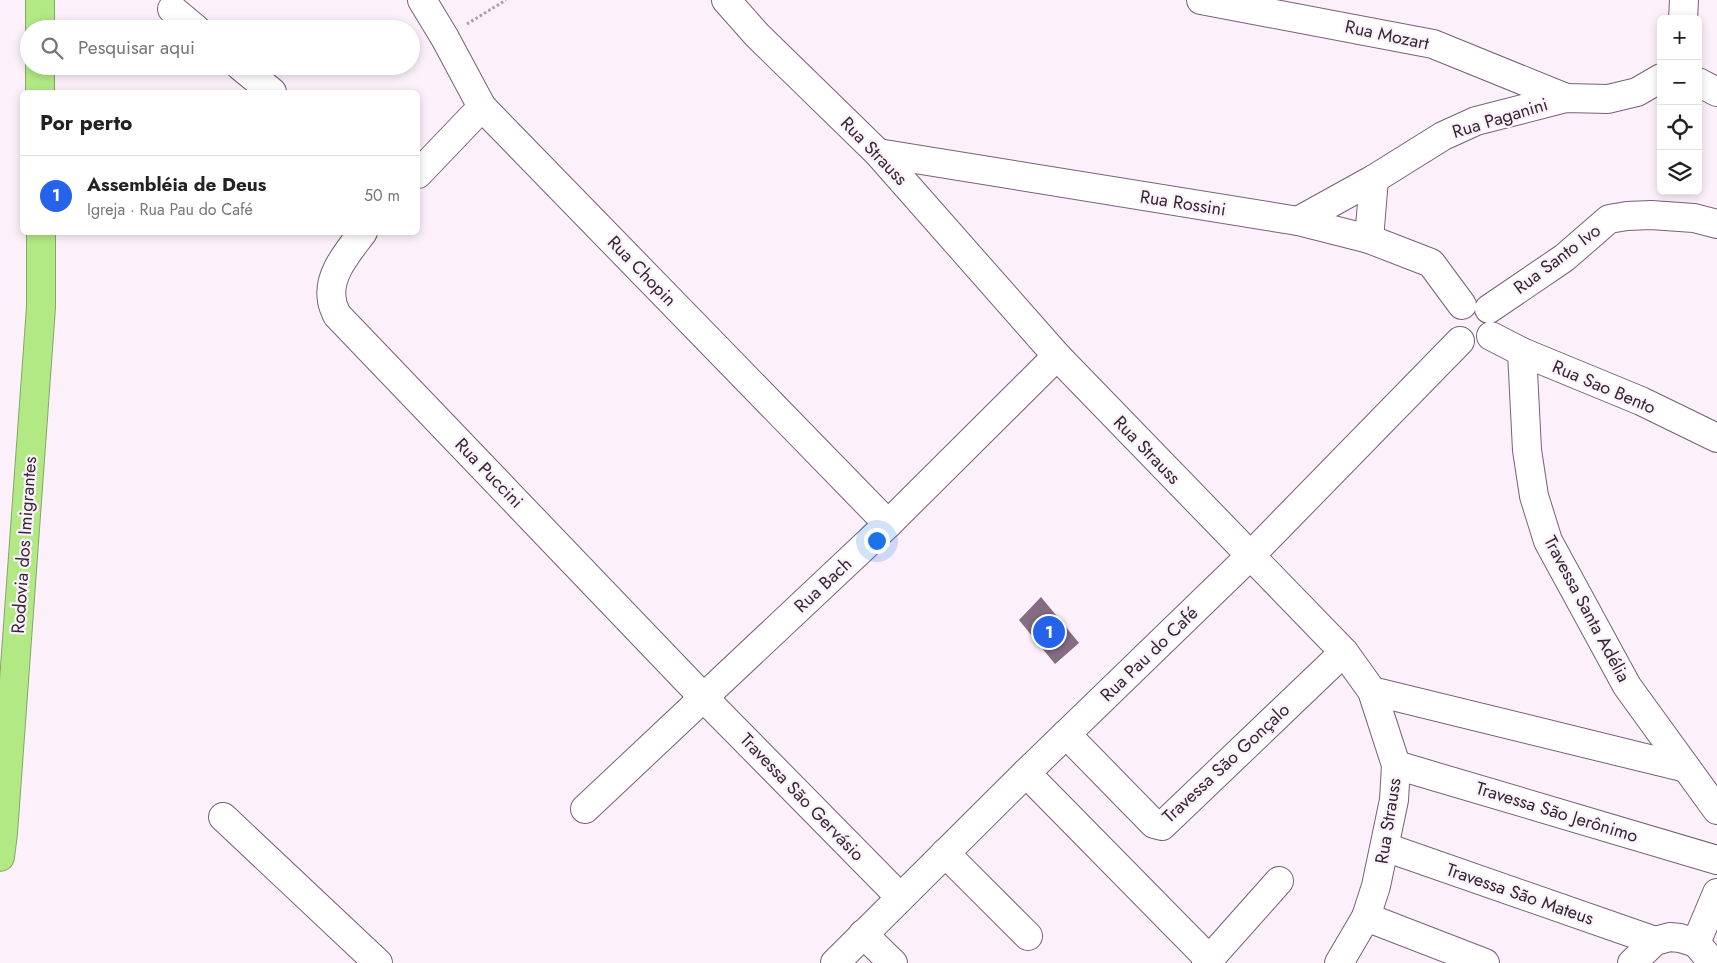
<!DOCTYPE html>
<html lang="pt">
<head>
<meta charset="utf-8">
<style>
  :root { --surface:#fff; --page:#f6f6f6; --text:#222; --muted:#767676; --line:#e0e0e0; --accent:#2563eb }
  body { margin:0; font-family:Jost,sans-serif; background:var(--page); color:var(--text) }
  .controls { position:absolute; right:15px; top:15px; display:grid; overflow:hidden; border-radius:8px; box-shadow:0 2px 8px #0003 }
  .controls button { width:45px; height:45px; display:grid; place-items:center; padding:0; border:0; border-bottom:1px solid var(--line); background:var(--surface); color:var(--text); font:25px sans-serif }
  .you { position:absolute; left:876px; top:540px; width:18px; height:18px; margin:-12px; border:4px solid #fff; border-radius:50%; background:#1a73e8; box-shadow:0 0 0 8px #1a73e833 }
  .badge { display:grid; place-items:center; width:32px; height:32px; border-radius:50%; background:var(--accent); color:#fff; font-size:16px; font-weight:700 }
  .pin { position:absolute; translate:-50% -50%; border:2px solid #fff; box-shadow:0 1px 5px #0006 }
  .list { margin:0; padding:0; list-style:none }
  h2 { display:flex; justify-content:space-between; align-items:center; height:65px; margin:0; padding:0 20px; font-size:21px }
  h2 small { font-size:16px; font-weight:400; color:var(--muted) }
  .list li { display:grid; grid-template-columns:32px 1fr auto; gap:15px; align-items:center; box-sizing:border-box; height:80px; padding:0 20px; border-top:1px solid var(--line) }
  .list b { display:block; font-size:19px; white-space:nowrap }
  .list p { margin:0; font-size:16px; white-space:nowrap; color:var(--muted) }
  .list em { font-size:16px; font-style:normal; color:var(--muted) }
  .icon { flex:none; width:28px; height:28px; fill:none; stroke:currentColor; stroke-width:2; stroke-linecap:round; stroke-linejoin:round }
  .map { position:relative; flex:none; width:1717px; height:963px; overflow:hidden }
  .search { position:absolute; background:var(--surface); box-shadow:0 2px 8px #0003; left:20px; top:20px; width:400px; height:55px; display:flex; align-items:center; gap:12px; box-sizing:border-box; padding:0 18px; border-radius:28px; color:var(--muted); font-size:19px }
  .panel { position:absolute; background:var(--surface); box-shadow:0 2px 8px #0003; left:20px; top:90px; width:400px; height:145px; border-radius:8px }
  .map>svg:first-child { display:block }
  .building { fill:#846c83 }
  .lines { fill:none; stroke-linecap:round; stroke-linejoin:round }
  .minor-casing { stroke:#776076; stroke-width:30 }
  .highway-casing { stroke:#86a568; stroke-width:30 }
  .path { stroke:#a89da7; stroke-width:3; stroke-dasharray:2.5 2.5; stroke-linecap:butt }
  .minor { stroke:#fff; stroke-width:28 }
  .highway { stroke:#b3e985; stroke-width:28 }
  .labels { text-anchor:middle; stroke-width:4.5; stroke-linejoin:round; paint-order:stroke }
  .street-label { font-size:18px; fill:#322831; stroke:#fcf1fb }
</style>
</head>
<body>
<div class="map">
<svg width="1717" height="963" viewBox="0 0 1717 963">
  <rect width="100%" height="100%" fill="#fcf1fb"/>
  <!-- building -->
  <path class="building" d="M1041,597l38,46 -24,21 -36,-44z"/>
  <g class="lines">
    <defs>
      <g id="minor">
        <path d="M422,0l23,38 37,69 406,417"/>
        <path d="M726,0l31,35 121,118 179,203 287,296 28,39 24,74 -2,35 -18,86 -10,31 -27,46"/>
        <path d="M1201,0l232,44 133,54"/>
        <path d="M172,9l24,20"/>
        <path d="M1683,19l1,-19"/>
        <path d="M240,66l32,26"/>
        <path d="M1698,82l19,10"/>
        <path d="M878,153l420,68 71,18 62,24 31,42"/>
        <path d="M418,174l64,-67"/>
        <path d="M1298,221l76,-42 69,-43 33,-15 90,-23 42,1 29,-7 24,-14"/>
        <path d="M363,232c-14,19 -36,43 -31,68 0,5 3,10 5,15l367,383 196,199"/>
        <path d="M1369,239l5,-60"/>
        <path d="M1489,309l75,-51 45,-39 18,-3 24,-1 43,3 23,6"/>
        <path d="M1491,336l31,16 119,49 76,37"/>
        <path d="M1522,352l5,98 7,46 14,45 79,145 90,124"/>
        <path d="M1372,691l314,77"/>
        <path d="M1066,734l88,90 8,2 182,-174"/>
        <path d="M1396,765l321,95"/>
        <path d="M1026,773l183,186"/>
        <path d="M585,809l303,-285 169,-168"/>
        <path d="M223,817l155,146"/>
        <path d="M1385,847l270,94"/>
        <path d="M945,853l83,83"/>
        <path d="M1366,917l119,46"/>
        <path d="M863,934l30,29"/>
        <path d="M1696,943l21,-50"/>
        <path d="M835,963l191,-190 224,-217 210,-215"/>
        <path d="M1206,963l73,-82"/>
        <path d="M1632,963l23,-22 15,-4 10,1 16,5 17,20"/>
      </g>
      <g id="highway">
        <path d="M40,0v29"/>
        <path d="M40,66v26"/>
        <path d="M0,857l3,-24 38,-526v-75"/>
      </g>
    </defs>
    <!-- minor casing -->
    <use href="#minor" class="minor-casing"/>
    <!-- highway casing -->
    <use href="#highway" class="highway-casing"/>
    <!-- path -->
    <path class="path" d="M467,24l39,-24"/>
    <!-- minor -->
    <use href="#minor" class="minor"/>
    <!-- highway -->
    <use href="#highway" class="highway"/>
  </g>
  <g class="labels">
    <!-- street labels -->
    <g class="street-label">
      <text transform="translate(1387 35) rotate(12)" y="6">Rua Mozart</text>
      <text transform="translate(1500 118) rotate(-17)" y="6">Rua Paganini</text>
      <text transform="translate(874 151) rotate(46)" y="6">Rua Strauss</text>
      <text transform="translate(1183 203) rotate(9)" y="6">Rua Rossini</text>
      <text transform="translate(1557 259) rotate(-37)" y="6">Rua Santo Ivo</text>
      <text transform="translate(642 271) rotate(46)" y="6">Rua Chopin</text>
      <text transform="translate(1604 387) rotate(23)" y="6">Rua Sao Bento</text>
      <text transform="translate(1147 450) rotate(46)" y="6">Rua Strauss</text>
      <text transform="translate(489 473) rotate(46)" y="6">Rua Puccini</text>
      <text transform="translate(24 545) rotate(-86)" y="6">Rodovia dos Imigrantes</text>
      <text transform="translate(823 585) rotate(-43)" y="6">Rua Bach</text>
      <text transform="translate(1587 609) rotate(62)" y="6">Travessa Santa Adélia</text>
      <text transform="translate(1149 654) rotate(-44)" y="6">Rua Pau do Café</text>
      <text transform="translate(1226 763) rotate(-43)" y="6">Travessa São Gonçalo</text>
      <text transform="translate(802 797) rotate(46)" y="6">Travessa São Gervásio</text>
      <text transform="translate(1557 812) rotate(17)" y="6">Travessa São Jerônimo</text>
      <text transform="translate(1388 821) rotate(-81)" y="6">Rua Strauss</text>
      <text transform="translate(1520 894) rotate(19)" y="6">Travessa São Mateus</text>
    </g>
  </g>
</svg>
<div class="controls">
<button>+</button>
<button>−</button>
<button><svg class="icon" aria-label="locate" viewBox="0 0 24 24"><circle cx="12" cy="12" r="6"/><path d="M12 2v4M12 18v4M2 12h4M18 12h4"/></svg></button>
<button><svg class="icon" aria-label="layers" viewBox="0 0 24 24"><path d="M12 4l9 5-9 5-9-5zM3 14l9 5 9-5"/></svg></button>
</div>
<div class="you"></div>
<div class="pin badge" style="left:1049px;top:632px">1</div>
<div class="search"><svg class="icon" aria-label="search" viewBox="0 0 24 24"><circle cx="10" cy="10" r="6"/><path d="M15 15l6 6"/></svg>Pesquisar aqui</div>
<section class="panel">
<h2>Por perto<small></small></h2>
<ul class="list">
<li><span class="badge">1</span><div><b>Assembléia de Deus</b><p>Igreja · Rua Pau do Café</p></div><em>50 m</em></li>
</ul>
</section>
</div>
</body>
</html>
